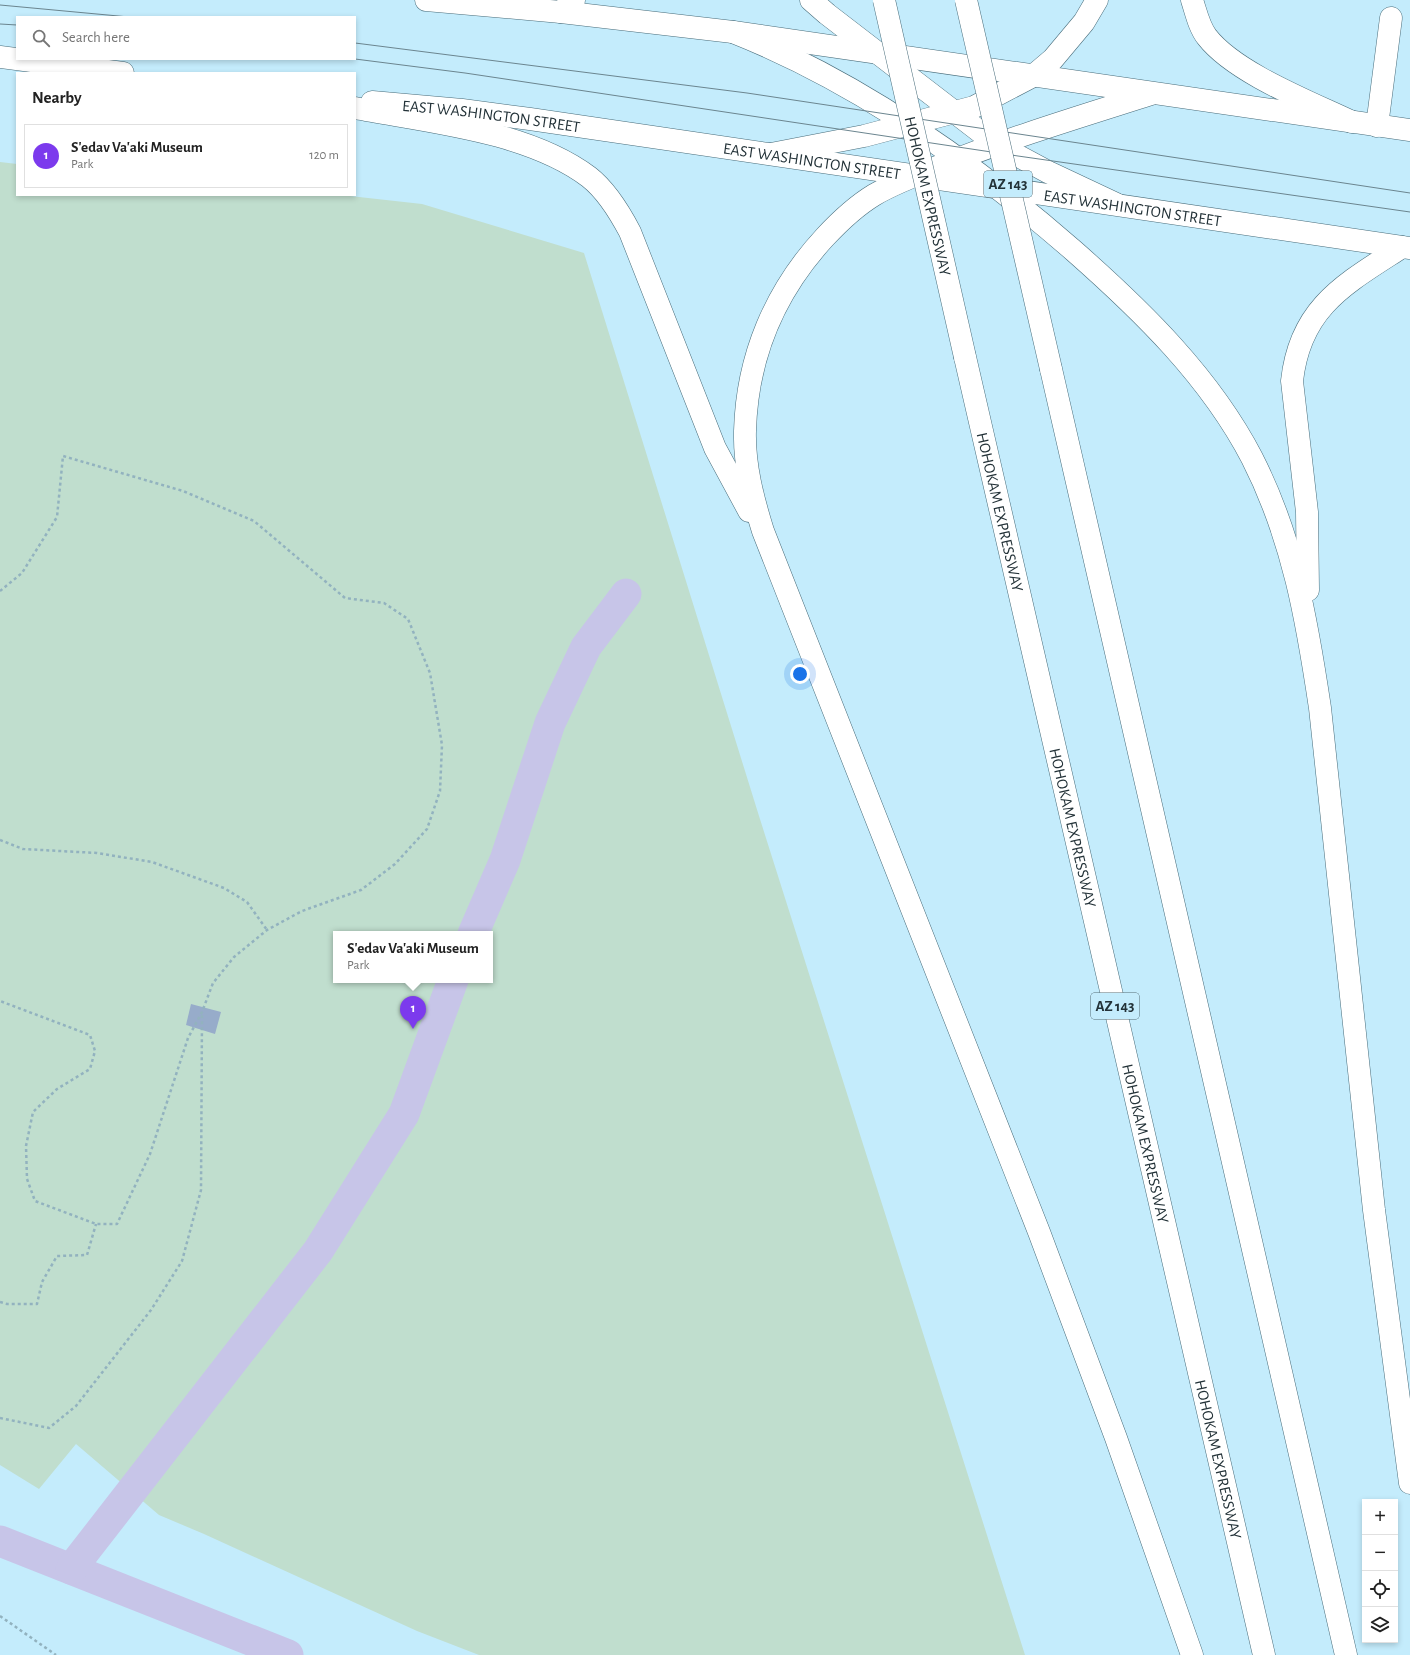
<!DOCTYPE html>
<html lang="en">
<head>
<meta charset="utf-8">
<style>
  :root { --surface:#fff; --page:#f2f2f2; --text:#222; --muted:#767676; --line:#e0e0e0; --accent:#7c3aed }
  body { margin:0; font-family:"Alegreya Sans",sans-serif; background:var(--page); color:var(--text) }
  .controls { position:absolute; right:12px; bottom:12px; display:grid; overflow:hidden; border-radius:0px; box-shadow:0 2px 6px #0003 }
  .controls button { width:36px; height:36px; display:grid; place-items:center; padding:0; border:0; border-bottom:1px solid var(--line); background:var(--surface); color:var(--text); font:20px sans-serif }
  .you { position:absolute; left:800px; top:674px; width:14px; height:14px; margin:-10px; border:3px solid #fff; border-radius:50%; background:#1a73e8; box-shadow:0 0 0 6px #1a73e833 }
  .badge { display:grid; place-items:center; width:26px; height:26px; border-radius:50%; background:var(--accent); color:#fff; font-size:13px; font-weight:700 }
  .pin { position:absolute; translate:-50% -33px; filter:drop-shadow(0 1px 2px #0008) }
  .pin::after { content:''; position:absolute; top:21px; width:14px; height:12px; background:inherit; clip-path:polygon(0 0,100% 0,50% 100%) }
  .popup { position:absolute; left:333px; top:931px; width:160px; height:52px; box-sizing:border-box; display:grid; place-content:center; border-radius:0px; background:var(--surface); filter:drop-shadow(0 1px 3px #0005); font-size:13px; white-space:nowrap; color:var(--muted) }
  .popup b { font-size:15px; color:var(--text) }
  .popup::after { content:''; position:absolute; left:50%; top:100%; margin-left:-8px; border:8px solid transparent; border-top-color:var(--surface) }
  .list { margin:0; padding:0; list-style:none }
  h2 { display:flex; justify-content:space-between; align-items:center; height:52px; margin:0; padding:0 16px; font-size:17px }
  h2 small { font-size:13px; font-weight:400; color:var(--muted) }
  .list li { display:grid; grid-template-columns:26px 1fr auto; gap:12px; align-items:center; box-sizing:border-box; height:64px; margin:0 8px 8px; padding:0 8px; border:1px solid var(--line); border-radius:0px }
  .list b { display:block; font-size:15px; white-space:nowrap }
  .list p { margin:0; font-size:13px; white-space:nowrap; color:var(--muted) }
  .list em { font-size:13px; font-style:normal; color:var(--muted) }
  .icon { flex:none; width:22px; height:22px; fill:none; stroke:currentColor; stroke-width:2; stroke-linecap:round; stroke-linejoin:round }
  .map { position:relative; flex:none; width:1410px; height:1655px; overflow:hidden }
  .search { position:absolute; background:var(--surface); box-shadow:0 2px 6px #0003; left:16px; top:16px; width:340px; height:44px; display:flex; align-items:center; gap:10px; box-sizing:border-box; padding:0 14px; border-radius:0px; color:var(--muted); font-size:15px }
  .panel { position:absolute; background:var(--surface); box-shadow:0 2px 6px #0003; left:16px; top:72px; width:340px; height:124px; border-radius:0px }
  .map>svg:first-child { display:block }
  .green { fill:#c0dece; fill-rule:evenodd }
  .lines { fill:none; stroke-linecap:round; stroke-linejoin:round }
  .canal { stroke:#c7c5e8; stroke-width:31 }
  .building { fill:#97acca }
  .minor-casing { stroke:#486c7a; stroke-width:23 }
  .major-casing { stroke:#486c7a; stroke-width:23 }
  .highway-casing { stroke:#486c7a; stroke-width:23 }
  .path { stroke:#92b2bf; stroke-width:2.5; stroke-dasharray:3 3; stroke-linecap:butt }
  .minor { stroke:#fff; stroke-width:22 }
  .major { stroke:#fff; stroke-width:22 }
  .highway { stroke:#fff; stroke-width:22 }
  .tram { stroke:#6b858f; stroke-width:1 }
  .highway-bridge-casing { stroke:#486c7a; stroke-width:23; stroke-linecap:butt }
  .highway-bridge { stroke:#fff; stroke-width:22 }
  .labels { text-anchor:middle; stroke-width:3.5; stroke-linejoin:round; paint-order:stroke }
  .shield { fill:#c4ecfc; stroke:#536a73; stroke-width:1 }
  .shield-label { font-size:15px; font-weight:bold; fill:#233238 }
  .street-label { font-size:16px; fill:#233238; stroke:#c4ecfc }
</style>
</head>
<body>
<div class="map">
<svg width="1410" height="1655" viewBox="0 0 1410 1655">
  <rect width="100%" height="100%" fill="#c4ecfc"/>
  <!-- green -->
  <path class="green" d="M0,162l17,2v31h324l81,9 162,49 175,563 266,839h-546l-62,-24 -213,-97 -45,-19 -83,-71 -37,45 -39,-24zM336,934h154v46h-154z"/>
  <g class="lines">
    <!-- canal -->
    <g class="canal">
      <path d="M473,934l32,-74 45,-137 36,-76 40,-53"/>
      <path d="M0,1541l288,114"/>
      <path d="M71,1569l247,-318 86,-137 49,-134"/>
    </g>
  </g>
  <!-- building -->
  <path class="building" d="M191,1004l30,8 -6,22 -29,-9z"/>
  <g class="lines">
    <defs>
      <path id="minor" d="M1377,126l14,-108"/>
      <g id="major">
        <path d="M426,0l135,12 172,20 677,98"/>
        <path d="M0,57l123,16"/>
        <path id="s1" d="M372,102l90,8 68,9 880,129"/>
      </g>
      <g id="highway">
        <path d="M811,0l16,14 169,130 52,28 68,32"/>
        <path d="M1192,0c4,12 7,27 15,37 28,36 103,65 145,85"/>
        <path d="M561,12l13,-12"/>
        <path d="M733,32c126,50 239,130 341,219 68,60 136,126 178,207 41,80 55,163 68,250l54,502 36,273"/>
        <path d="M1151,94c-69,22 -139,43 -206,70 -24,9 -49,18 -71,31 -18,11 -35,27 -49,42 -50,54 -78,120 -80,194 -1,34 8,68 18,100l276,701 77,206 76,217"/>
        <path d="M355,108c74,14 173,23 234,69 18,14 31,36 41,55l85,216 34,63"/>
        <path d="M771,154l93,-18 110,-29 59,-31 20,-17 31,-37 13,-22"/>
        <path id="s2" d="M965,357l299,1298"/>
        <path d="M1051,369l295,1286"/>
        <path d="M1308,590l-1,-78 -15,-131c8,-74 53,-97 110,-134"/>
      </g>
    </defs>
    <!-- minor casing -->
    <use href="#minor" class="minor-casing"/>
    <!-- major casing -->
    <use href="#major" class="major-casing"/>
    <!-- highway casing -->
    <use href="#highway" class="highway-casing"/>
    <!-- path -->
    <g class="path">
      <path d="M0,591l22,-18 35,-56 6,-61 120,35 71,30 91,77 39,5 24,16 22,54 12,72 -2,46 -13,38 -32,35 -34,26 -59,21 -35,19 -33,27 -21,26 -11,29 -14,26 -38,116 -33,70h-21l-61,-23 -8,-22 -1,-33 7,-34 24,-23 33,-20 5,-18 -5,-16 -90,-34"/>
      <path d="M0,840l23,9 74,4 55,9 72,26 23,14 20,28"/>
      <path d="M0,1302l7,2h30l5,-22 15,-26 30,-1 9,-31"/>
      <path d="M0,1418l49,10 27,-22 75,-96 31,-49 19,-71 1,-175"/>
      <path d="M0,1616l56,39"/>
    </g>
    <!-- minor -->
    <use href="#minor" class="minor"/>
    <!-- major -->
    <use href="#major" class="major"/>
    <!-- highway -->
    <use href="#highway" class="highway"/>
    <!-- tram -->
    <g class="tram">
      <path d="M0,5l129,12"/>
      <path d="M0,24l17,1"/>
      <path d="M355,43l392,50 663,100"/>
      <path d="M355,59l110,14 553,83 392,56"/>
    </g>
    <defs>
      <g id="highway-bridge">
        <path id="s3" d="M884,0l81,357"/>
        <path d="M966,0l85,369"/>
      </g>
    </defs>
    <!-- highway-bridge casing -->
    <use href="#highway-bridge" class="highway-bridge-casing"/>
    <!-- highway-bridge -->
    <use href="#highway-bridge" class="highway-bridge"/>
  </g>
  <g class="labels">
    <!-- shield labels -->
    <g class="shield">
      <rect x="984" y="171" width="48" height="26" rx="3"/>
      <rect x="1091" y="993" width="48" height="26" rx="3"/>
    </g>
    <g class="shield-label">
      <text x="1008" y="189">AZ 143</text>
      <text x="1115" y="1011">AZ 143</text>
    </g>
    <!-- street labels -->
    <g class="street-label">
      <text dy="6" stroke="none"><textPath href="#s1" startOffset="120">EAST WASHINGTON STREET</textPath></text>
      <text dy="6" stroke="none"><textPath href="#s1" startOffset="444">EAST WASHINGTON STREET</textPath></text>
      <text dy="6" stroke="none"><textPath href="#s3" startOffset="201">HOHOKAM EXPRESSWAY</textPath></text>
      <text dy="6" stroke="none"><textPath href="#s1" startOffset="768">EAST WASHINGTON STREET</textPath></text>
      <text dy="6" stroke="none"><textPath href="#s2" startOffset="159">HOHOKAM EXPRESSWAY</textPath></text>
      <text dy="6" stroke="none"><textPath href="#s2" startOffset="483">HOHOKAM EXPRESSWAY</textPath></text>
      <text dy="6" stroke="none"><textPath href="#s2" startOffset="807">HOHOKAM EXPRESSWAY</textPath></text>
      <text dy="6" stroke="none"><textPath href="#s2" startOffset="1131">HOHOKAM EXPRESSWAY</textPath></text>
    </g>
  </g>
</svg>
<div class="controls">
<button>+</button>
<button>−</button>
<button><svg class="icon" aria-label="locate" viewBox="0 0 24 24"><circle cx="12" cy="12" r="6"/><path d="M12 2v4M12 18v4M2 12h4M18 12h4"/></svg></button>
<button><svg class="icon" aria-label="layers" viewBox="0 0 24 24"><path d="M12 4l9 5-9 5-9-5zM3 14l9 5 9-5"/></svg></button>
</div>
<div class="you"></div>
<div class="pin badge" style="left:413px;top:1029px">1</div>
<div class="popup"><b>S'edav Va'aki Museum</b>Park</div>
<div class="search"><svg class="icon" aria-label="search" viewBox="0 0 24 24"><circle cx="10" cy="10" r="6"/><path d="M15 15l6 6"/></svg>Search here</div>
<section class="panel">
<h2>Nearby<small></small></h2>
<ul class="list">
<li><span class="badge">1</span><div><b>S'edav Va'aki Museum</b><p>Park</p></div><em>120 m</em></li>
</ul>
</section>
</div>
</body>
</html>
